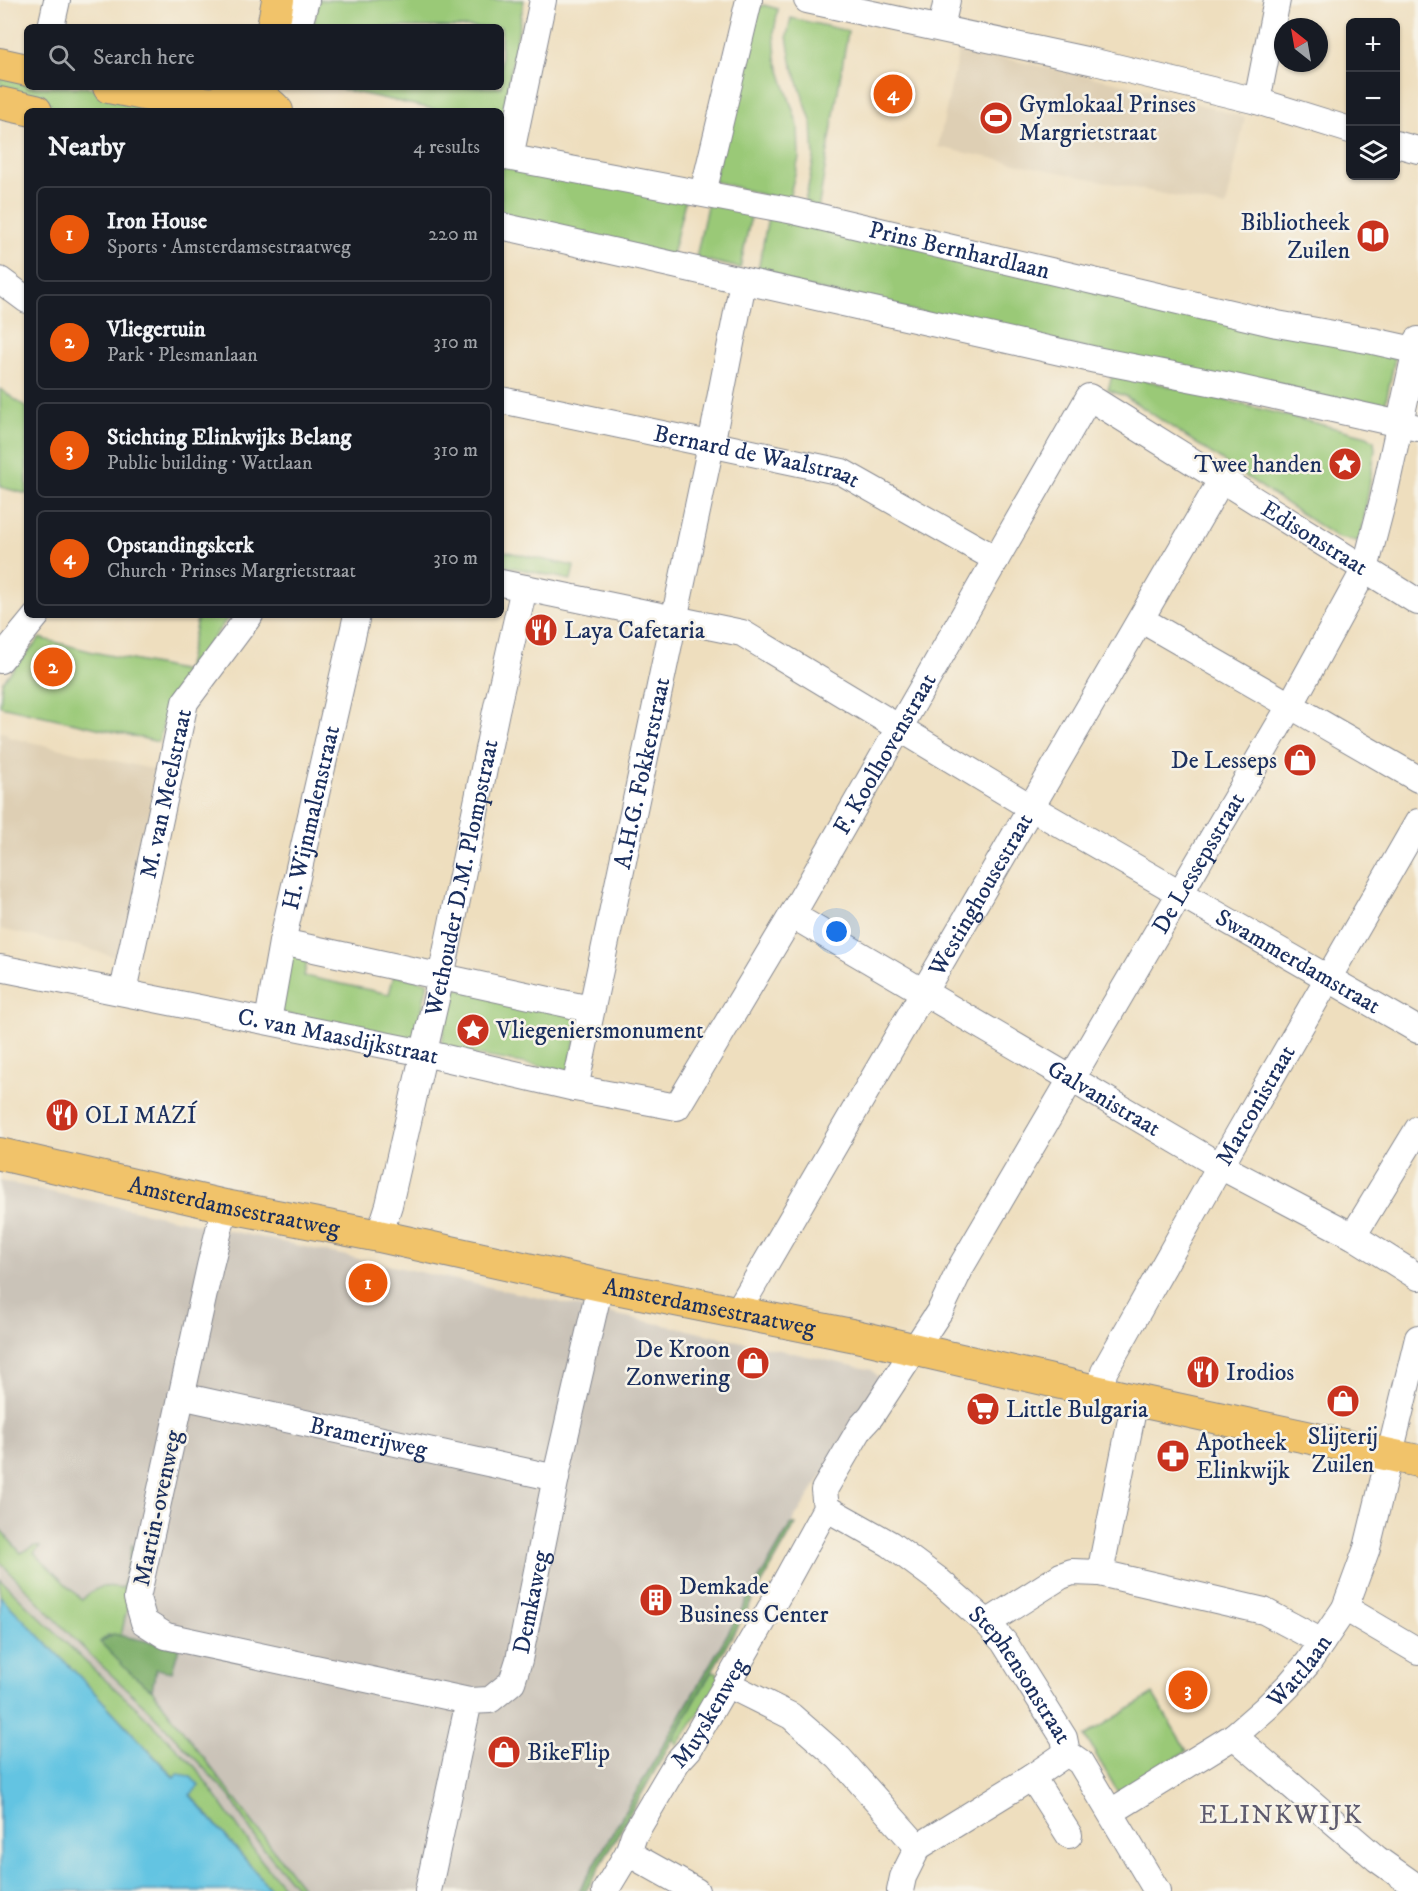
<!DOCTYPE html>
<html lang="en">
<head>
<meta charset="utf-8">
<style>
  :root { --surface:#171b24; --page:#242831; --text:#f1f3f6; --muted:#9ea1a6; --line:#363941; --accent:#ea580c }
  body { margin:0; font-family:"IM FELL DW Pica",serif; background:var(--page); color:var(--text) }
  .controls { position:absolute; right:18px; top:18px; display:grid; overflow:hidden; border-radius:9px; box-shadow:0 2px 4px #0004 }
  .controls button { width:54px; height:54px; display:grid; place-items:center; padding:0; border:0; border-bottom:2px solid var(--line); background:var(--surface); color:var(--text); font:30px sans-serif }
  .compass { position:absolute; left:1274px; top:18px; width:54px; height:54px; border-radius:50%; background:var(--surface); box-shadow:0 2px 4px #0004; rotate:329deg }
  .you { position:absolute; left:837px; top:932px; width:21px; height:21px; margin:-15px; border:4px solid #fff; border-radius:50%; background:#1a73e8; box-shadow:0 0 0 9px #1a73e833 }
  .badge { display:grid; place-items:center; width:39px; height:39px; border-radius:50%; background:var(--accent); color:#fff; font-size:20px; font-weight:700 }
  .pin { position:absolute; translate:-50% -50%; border:3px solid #fff; box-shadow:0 2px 6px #0006 }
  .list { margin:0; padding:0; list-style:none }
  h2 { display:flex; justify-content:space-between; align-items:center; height:78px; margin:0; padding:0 24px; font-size:26px }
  h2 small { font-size:20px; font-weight:400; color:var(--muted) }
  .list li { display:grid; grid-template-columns:39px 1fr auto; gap:18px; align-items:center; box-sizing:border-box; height:96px; margin:0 12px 12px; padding:0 12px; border:2px solid var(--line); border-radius:9px }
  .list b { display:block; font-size:22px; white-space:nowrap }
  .list p { margin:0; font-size:20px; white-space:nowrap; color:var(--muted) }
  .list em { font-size:20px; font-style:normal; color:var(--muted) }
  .icon { flex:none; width:33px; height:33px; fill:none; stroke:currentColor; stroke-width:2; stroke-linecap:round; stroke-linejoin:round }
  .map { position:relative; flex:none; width:1418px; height:1891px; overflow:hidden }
  .search { position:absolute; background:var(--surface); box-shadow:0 2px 4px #0004; left:24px; top:24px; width:480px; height:66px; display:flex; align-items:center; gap:15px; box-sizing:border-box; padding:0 21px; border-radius:9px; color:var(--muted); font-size:22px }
  .panel { position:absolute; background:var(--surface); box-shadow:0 2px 4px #0004; left:24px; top:108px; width:480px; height:510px; border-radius:9px }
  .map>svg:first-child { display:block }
  .built { fill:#decfb4 }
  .industrial { fill:#cac3b8 }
  .green { fill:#9ac977; stroke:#5a7c6a; stroke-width:1.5 }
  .forest { fill:#7bad68; stroke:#4b6e63; stroke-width:1.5 }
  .water { fill:#64c4e2; stroke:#407aa0; stroke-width:1.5 }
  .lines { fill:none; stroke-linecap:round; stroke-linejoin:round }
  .minor-casing { stroke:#84868e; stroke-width:28 }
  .major-casing { stroke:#84868e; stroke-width:34 }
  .minor { stroke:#fff; stroke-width:26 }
  .major { stroke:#f1c36a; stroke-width:32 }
  .labels { text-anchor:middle; stroke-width:5; stroke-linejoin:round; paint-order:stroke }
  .poi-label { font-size:24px; fill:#1b2f5e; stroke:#f7f3e8; text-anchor:start }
  .street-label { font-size:24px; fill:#1b2f5e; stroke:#f7f3e8 }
  .neighbourhood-label { font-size:26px; letter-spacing:1.5px; fill:#5e5b6e; stroke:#f7f3e8 }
</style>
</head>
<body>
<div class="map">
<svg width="1418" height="1891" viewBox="0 0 1418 1891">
  <rect width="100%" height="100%" fill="#f7f3e8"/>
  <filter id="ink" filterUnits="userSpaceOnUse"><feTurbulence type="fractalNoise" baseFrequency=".0167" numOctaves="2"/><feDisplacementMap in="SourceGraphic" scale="12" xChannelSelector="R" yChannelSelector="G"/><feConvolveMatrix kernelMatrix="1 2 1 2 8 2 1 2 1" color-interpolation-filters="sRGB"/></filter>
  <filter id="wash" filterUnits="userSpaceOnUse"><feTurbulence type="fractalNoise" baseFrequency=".008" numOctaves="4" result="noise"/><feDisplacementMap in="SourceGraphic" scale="24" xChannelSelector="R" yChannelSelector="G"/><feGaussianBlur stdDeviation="1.35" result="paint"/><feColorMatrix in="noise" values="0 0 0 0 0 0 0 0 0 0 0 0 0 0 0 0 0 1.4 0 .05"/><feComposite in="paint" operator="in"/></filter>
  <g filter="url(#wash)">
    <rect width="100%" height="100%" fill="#eedebe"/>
    <!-- built -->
    <g class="built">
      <path d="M959,49l189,40 97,29 -19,89 -288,-60z"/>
      <path d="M0,732l7,1 1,4 162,36 -41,188 -51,-15 -78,-17z"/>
    </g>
    <!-- industrial -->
    <path class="industrial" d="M0,1181l872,189 6,7v11l-87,136 -212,367h-307l-44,-52 -149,-163 -79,-80z"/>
    <!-- green -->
    <g class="green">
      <path d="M319,0h205l-23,124v-13h-59l-111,-24h170v-60h-188z"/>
      <path d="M764,5l14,4 -4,23 2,26 22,68 1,32 -11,44 -74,-21 37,-171z"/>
      <path d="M791,18l57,13 -30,179 -14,-3 10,-49 -2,-34 -21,-63 -4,-25z"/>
      <path d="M0,69l27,6v12h59l81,17 -1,7h-94l-72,-15z"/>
      <path d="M501,161l185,36 -14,58 -171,-37z"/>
      <path d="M708,201l44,10 -12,57 -44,-10z"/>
      <path d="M769,212l626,146 -12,57 -626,-139z"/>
      <path d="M1113,372l254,64 7,5 1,9 -14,87 -4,4 -19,-3 -213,-142 -17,-6z"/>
      <path d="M0,389l27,19v86l-27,-7z"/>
      <path d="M503,551l71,15 -3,14 -70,-15z"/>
      <path d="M198,615h32l-58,80 -6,17 -7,30 -159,-36 2,-24 38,-44 53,14 93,19z"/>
      <path d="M289,954l19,4 -4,18 85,18 5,-19 34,7 -13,60 -138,-30z"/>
      <path d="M453,987l127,28 -11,56 -129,-22z"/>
      <path d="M0,1529l21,24 13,-7 6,1 -6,6 48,47c12,-13 23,-16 41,-12l9,-43 7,8 -18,83 -13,-1 -8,7 40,39 12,9 153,201h-6l-43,-52 -26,-42 -28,-31 -54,-57 -63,-59 -85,-88z"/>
      <path d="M0,1579l94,91 45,40 57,58 66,93 25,30h-15l-82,-97 9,-8 -9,-10 -12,-1 -3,3 -96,-102 -79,-80z"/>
      <path d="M712,1671l5,1 4,10 -45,64 -1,-5 -2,-1z"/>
      <path d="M1153,1694l34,57 -68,43 -34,-58z"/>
    </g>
    <!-- forest -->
    <g class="forest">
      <path d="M791,1524h5l-210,367h-7z"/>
      <path d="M113,1634l66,14 -7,24 -16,-3 -4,21 -23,-18 -29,-30z"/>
    </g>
    <!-- water -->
    <path class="water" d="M0,1596l79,80 95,102 4,-4 12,2 9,10 -9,9 82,96h-272z"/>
  </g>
  <g filter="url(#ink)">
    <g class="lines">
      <defs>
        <g id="minor">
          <path d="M807,0l288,62 162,39 93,29"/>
          <path d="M51,27l6,-27"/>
          <path d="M296,27l3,-2 7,-25"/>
          <path d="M941,28l6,-28"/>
          <path d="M1257,101l20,-101"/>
          <path d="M1396,144l22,6"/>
          <path id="s1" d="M501,156l293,55 483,113 96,17 45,10"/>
          <path d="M510,157l33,-157"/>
          <path d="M703,193l46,-193"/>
          <path d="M501,226l595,134 129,25 193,43"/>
          <path d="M0,280l27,20"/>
          <path id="s2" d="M501,400l341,72 154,87"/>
          <path id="s3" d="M501,583l241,50 290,175 386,222"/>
          <path d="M1142,620l276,159"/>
          <path d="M0,660l37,-45"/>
          <path id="s4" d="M792,915l428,251 133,70 65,41"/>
          <path d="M282,942l308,67"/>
          <path id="s5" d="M0,968l424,85 151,35 102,19 115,-192 297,-518 329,205"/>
          <path id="s6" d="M123,991l62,-289 65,-87"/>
          <path id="s7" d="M268,1021l14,-79 75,-327"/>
          <path id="s8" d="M575,1088l136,-643 32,-163"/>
          <path d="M225,1206l-15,60 -73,332 7,24 22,14 303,65"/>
          <path id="s9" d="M379,1236l10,-31 52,-228 55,-266 28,-123"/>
          <path d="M1353,1236l65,-107"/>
          <path id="s10" d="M738,1311l484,-832"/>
          <path id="s11" d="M1101,1392l3,-20 116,-206 198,-344"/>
          <path id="s12" d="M181,1396l375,82"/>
          <path id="s13" d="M826,1508l64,36 47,35 50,44 17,19 60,96 3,15 13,9 77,129"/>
          <path d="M1100,1573l164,38 58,31"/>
          <path d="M1345,1608l73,43"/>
          <path d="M987,1623l74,-47 11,-4 28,1 35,-173"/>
          <path d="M727,1684l64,32 48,42 79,89"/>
          <path d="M1234,1736l143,123 41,29"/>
          <path d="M1067,1753l-35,24 37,58"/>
          <path id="s14" d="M1111,1812l123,-76 32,-28 23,-23 19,-22 37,-55 22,-60 51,-210"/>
          <path d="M628,1853l68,38"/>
          <path id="s15" d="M428,1891l41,-190 21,-1 22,-18 7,-22 39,-193 42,-182"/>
          <path id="s16" d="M605,1891l23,-38 6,-18 43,-73 12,-13 92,-159 45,-82 -2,-18 37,-63 10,-11 70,-107 21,-44 328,-559 75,-137 18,-69 35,-160"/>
          <path d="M900,1891l3,-14 15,-30 114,-70"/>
        </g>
        <g id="major">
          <path d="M273,27l5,-27"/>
          <path d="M0,64l27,6"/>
          <path d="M109,87l65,13 42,4"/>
          <path d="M0,103l36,8"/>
          <path d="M211,111c18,-26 47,-22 66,0"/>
          <path id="s17" d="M0,1154l225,52 154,30 221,49 256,51 279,64 283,61"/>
        </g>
      </defs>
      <!-- minor casing -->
      <use href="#minor" class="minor-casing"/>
      <!-- major casing -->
      <use href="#major" class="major-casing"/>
      <!-- minor -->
      <use href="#minor" class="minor"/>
      <!-- major -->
      <use href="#major" class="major"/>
    </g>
  </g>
  <!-- icons -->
  <defs>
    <symbol id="stadium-disc" viewBox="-11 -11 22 22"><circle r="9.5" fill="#c8321e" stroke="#f7f3e8"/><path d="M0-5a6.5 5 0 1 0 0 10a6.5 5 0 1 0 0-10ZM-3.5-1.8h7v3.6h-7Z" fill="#fff"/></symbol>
    <symbol id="library-disc" viewBox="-11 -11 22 22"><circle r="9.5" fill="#c8321e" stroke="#f7f3e8"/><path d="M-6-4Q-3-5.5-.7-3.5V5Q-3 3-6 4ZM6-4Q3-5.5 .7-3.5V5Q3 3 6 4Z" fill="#fff"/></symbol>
    <symbol id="sight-disc" viewBox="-11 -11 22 22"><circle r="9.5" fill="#c8321e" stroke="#f7f3e8"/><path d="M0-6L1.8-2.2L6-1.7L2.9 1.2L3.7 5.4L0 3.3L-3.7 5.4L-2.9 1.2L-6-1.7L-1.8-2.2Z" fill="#fff"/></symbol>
    <symbol id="restaurant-disc" viewBox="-11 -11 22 22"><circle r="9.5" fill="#c8321e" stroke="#f7f3e8"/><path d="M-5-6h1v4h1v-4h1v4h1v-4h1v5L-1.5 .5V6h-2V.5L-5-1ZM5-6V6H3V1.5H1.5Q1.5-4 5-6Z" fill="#fff"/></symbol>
    <symbol id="shop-disc" viewBox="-11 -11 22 22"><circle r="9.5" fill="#c8321e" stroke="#f7f3e8"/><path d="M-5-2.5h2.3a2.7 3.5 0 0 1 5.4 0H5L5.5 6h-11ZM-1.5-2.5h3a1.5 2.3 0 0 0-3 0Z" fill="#fff"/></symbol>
    <symbol id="supermarket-disc" viewBox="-11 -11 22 22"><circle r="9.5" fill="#c8321e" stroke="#f7f3e8"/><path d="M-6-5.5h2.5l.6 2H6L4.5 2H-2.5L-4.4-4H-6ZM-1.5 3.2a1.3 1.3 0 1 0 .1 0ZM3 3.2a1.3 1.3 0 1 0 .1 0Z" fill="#fff"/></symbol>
    <symbol id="pharmacy-disc" viewBox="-11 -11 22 22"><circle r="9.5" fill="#c8321e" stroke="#f7f3e8"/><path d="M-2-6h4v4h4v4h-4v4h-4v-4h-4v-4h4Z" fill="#fff"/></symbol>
    <symbol id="building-disc" viewBox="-11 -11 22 22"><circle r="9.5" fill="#c8321e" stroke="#f7f3e8"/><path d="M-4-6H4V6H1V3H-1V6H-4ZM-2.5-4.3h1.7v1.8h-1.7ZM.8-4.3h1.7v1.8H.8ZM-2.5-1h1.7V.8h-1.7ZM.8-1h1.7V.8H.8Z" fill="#fff"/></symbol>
  </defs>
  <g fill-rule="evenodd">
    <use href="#stadium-disc" x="977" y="99" width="38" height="38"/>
    <use href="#library-disc" x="1354" y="217" width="38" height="38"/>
    <use href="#sight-disc" x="1326" y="445" width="38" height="38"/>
    <use href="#restaurant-disc" x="522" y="611" width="38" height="38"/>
    <use href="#shop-disc" x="1281" y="741" width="38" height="38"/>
    <use href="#sight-disc" x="454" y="1011" width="38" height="38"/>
    <use href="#restaurant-disc" x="43" y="1096" width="38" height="38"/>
    <use href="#shop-disc" x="734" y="1344" width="38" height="38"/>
    <use href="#restaurant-disc" x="1184" y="1353" width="38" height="38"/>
    <use href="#shop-disc" x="1324" y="1382" width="38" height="38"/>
    <use href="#supermarket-disc" x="964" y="1390" width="38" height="38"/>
    <use href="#pharmacy-disc" x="1154" y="1437" width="38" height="38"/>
    <use href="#building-disc" x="637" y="1581" width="38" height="38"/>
    <use href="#shop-disc" x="485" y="1733" width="38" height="38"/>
  </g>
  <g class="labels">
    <!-- poi labels -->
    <g class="poi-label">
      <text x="1019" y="112">Gymlokaal Prinses<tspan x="1019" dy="28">Margrietstraat</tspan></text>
      <text x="1350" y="230" text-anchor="end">Bibliotheek<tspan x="1350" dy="28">Zuilen</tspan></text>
      <text x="1322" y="472" text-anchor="end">Twee handen</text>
      <text x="564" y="638">Laya Cafetaria</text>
      <text x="1277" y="768" text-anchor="end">De Lesseps</text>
      <text x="496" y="1038">Vliegeniersmonument</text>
      <text x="85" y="1123">OLI MAZÍ</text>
      <text x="730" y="1357" text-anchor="end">De Kroon<tspan x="730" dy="28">Zonwering</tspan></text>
      <text x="1226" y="1380">Irodios</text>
      <text x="1006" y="1417">Little Bulgaria</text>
      <text x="1343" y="1444" text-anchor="middle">Slijterij<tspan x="1343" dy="28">Zuilen</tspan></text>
      <text x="1196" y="1450">Apotheek<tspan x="1196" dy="28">Elinkwijk</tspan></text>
      <text x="679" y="1594">Demkade<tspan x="679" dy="28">Business Center</tspan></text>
      <text x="527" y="1760">BikeFlip</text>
    </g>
    <!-- street labels -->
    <g class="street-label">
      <text dy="8" stroke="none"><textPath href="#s1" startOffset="468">Prins Bernhardlaan</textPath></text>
      <text dy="8" stroke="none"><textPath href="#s2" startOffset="262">Bernard de Waalstraat</textPath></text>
      <text dy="8" stroke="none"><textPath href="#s5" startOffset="1778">Edisonstraat</textPath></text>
      <text dy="8" stroke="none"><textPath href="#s5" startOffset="1101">F. Koolhovenstraat</textPath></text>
      <text dy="8" stroke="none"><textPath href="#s8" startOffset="322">A.H.G. Fokkerstraat</textPath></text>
      <text dy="8" stroke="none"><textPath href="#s6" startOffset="202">M. van Meelstraat</textPath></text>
      <text dy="8" stroke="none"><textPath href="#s7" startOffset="208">H. Wijnmalenstraat</textPath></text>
      <text dy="8" stroke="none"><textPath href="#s16" startOffset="1192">De Lessepsstraat</textPath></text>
      <text dy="8" stroke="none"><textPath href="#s9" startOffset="368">Wethouder D.M. Plompstraat</textPath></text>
      <text dy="8" stroke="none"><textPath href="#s10" startOffset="482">Westinghousestraat</textPath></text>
      <text dy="8" stroke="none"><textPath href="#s3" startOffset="892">Swammerdamstraat</textPath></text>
      <text dy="8" stroke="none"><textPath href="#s5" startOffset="345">C. van Maasdijkstraat</textPath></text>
      <text dy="8" stroke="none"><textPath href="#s4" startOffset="362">Galvanistraat</textPath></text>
      <text dy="8" stroke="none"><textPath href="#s11" startOffset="327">Marconistraat</textPath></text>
      <text dy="8" stroke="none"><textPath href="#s17" startOffset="240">Amsterdamsestraatweg</textPath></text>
      <text dy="8" stroke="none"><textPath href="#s17" startOffset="726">Amsterdamsestraatweg</textPath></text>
      <text dy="8" stroke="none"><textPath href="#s12" startOffset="192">Bramerijweg</textPath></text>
      <text transform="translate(157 1508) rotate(-78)" y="8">Martin-ovenweg</text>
      <text dy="8" stroke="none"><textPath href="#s15" startOffset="326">Demkaweg</textPath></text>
      <text dy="8" stroke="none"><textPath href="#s14" startOffset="237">Wattlaan</textPath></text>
      <text dy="8" stroke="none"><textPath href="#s13" startOffset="260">Stephensonstraat</textPath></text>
      <text dy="8" stroke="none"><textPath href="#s16" startOffset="207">Muyskenweg</textPath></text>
    </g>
    <!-- neighbourhood labels -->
    <g class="neighbourhood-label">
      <text x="1281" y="1823">ELINKWIJK</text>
    </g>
  </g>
</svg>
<div class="controls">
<button>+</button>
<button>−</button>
<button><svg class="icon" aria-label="layers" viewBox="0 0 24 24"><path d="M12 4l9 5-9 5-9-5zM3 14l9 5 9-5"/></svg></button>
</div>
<svg class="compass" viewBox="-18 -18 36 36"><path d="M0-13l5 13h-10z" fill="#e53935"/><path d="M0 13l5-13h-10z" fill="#9ea1a6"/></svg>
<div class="you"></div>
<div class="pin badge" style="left:368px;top:1283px">1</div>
<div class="pin badge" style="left:53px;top:667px">2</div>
<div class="pin badge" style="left:1188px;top:1690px">3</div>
<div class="pin badge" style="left:893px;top:94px">4</div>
<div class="search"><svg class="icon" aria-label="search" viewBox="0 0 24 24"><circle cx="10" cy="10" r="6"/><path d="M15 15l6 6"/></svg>Search here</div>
<section class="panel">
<h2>Nearby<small>4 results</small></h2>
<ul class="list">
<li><span class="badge">1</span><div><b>Iron House</b><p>Sports · Amsterdamsestraatweg</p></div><em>220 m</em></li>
<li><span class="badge">2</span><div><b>Vliegertuin</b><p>Park · Plesmanlaan</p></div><em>310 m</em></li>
<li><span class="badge">3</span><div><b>Stichting Elinkwijks Belang</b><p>Public building · Wattlaan</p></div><em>310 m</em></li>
<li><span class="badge">4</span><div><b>Opstandingskerk</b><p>Church · Prinses Margrietstraat</p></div><em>310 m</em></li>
</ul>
</section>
</div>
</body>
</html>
